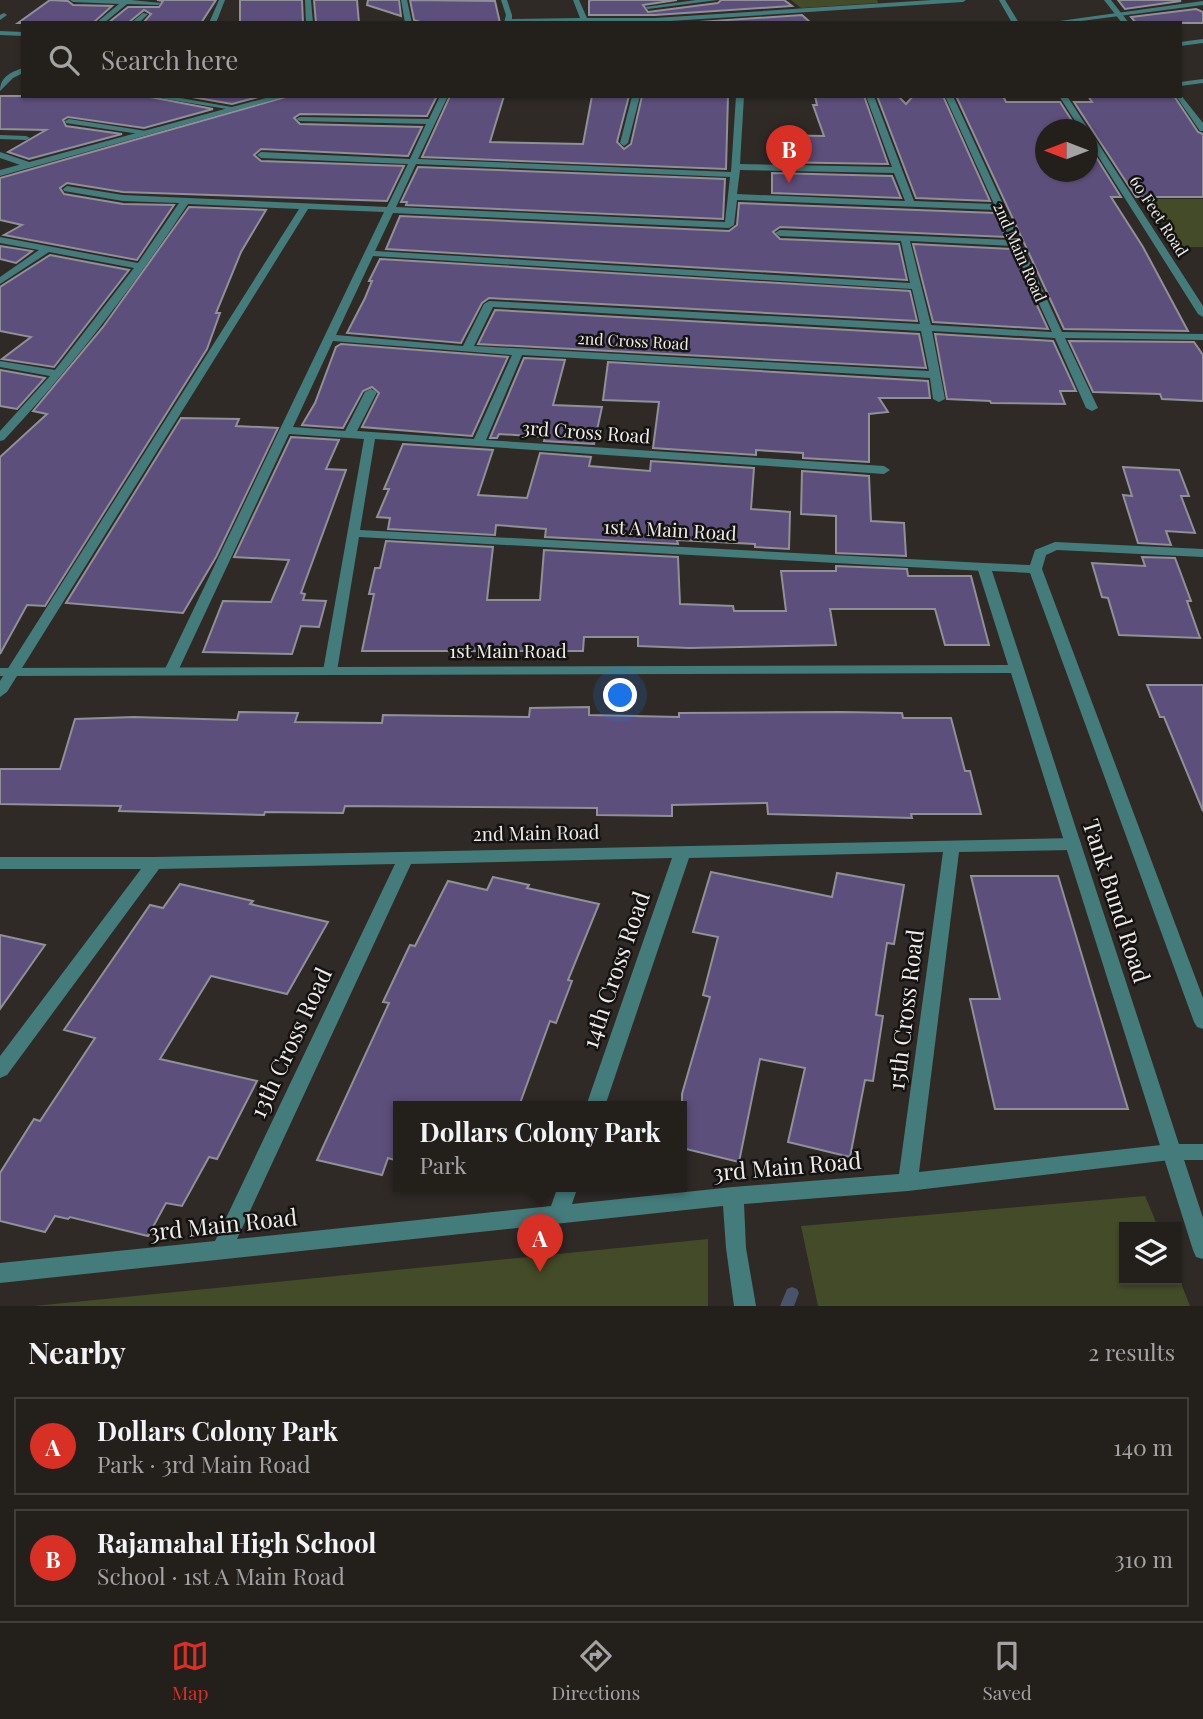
<!DOCTYPE html>
<html lang="en">
<head>
<meta charset="utf-8">
<style>
  :root { --surface:#23201c; --page:#2b2825; --text:#f1f3f6; --muted:#a3a3a3; --line:#403e3b; --accent:#d93025 }
  body { margin:0; font-family:"Playfair Display",serif; background:var(--page); color:var(--text) }
  .controls { position:absolute; right:21px; bottom:21px; display:grid; overflow:hidden; border-radius:0px; box-shadow:0 2px 5px #0004 }
  .controls button { width:63px; height:63px; display:grid; place-items:center; padding:0; border:0; border-bottom:2px solid var(--line); background:var(--surface); color:var(--text); font:35px sans-serif }
  .compass { position:absolute; left:1035px; top:119px; width:63px; height:63px; border-radius:50%; background:var(--surface); box-shadow:0 2px 5px #0004; rotate:270deg }
  .you { position:absolute; left:621px; top:696px; width:24px; height:24px; margin:-18px; border:5px solid #fff; border-radius:50%; background:#1a73e8; box-shadow:0 0 0 10px #1a73e833 }
  .badge { display:grid; place-items:center; width:46px; height:46px; border-radius:50%; background:var(--accent); color:#fff; font-size:23px; font-weight:700 }
  .pin { position:absolute; translate:-50% -58px; filter:drop-shadow(0 2px 4px #0008) }
  .pin::after { content:''; position:absolute; top:37px; width:24px; height:21px; background:inherit; clip-path:polygon(0 0,100% 0,50% 100%) }
  .popup { position:absolute; left:393px; top:1101px; width:294px; height:91px; box-sizing:border-box; display:grid; place-content:center; border-radius:0px; background:var(--surface); filter:drop-shadow(0 2px 5px #0005); font-size:23px; white-space:nowrap; color:var(--muted) }
  .popup b { font-size:26px; color:var(--text) }
  .popup::after { content:''; position:absolute; left:50%; top:100%; margin-left:-14px; border:14px solid transparent; border-top-color:var(--surface) }
  .list { margin:0; padding:0; list-style:none }
  h2 { display:flex; justify-content:space-between; align-items:center; height:91px; margin:0; padding:0 28px; font-size:30px }
  h2 small { font-size:23px; font-weight:400; color:var(--muted) }
  .list li { display:grid; grid-template-columns:46px 1fr auto; gap:21px; align-items:center; box-sizing:border-box; height:98px; margin:0 14px 14px; padding:0 14px; border:2px solid var(--line); border-radius:0px }
  .list b { display:block; font-size:26px; white-space:nowrap }
  .list p { margin:0; font-size:23px; white-space:nowrap; color:var(--muted) }
  .list em { font-size:23px; font-style:normal; color:var(--muted) }
  .icon { flex:none; width:38px; height:38px; fill:none; stroke:currentColor; stroke-width:2; stroke-linecap:round; stroke-linejoin:round }
  .map { position:relative; flex:none; width:1203px; height:1306px; overflow:hidden }
  .search { position:absolute; background:var(--surface); box-shadow:0 2px 5px #0004; left:21px; right:21px; top:21px; height:77px; display:flex; align-items:center; gap:18px; box-sizing:border-box; padding:0 24px; border-radius:0px; color:var(--muted); font-size:26px }
  .sheet { height:315px; background:var(--surface) }
  nav { display:flex; justify-content:space-around; align-items:center; box-sizing:border-box; height:98px; border-top:2px solid var(--line); background:var(--surface); font-size:19px; color:var(--muted) }
  nav a { display:grid; justify-items:center; gap:4px }
  nav .on { color:var(--accent) }
  .map>svg:first-child { display:block }
  .green { fill:#444b28 }
  .lines { fill:none; stroke-linecap:round; stroke-linejoin:round }
  .stream { fill:#475469; fill-rule:evenodd }
  .building { fill:#5d4f7b; stroke:#918f97; stroke-width:2 }
  .minor { fill:#447c7b; fill-rule:evenodd }
  .tertiary { fill:#447c7b; fill-rule:evenodd }
  .labels { text-anchor:middle; stroke-width:5; stroke-linejoin:round; paint-order:stroke }
  .far-street-label { font-size:16px; fill:#eeebe8; stroke:#151311 }
  .street-label { font-size:19px; fill:#eeebe8; stroke:#151311 }
  .near-street-label { font-size:23px; fill:#eeebe8; stroke:#151311 }
</style>
</head>
<body>
<div class="map">
<svg width="1203" height="1306" viewBox="0 0 1203 1306">
  <rect width="100%" height="100%" fill="#2f2a26"/>
  <!-- green -->
  <g class="green">
    <path d="M791,0h86l1,3 -77,5z"/>
    <path d="M1148,199h55v48h-24z"/>
    <path d="M1145,1196l13,31h-34v53h53v-7l13,33h-372l-17,-80z"/>
    <path d="M708,1239v67h-674z"/>
  </g>
  <g class="lines">
    <!-- stream -->
    <path class="stream" d="M792,1287l5,2 2,4 -5,13h-14l7,-17z"/>
  </g>
  <!-- building -->
  <g class="building">
    <path d="M50,0l18,1 5,4 39,1 -19,17h-75z"/>
    <path d="M157,0h59l-15,23h-58l8,-9 -7,-4 -16,13h-20l20,-16h31l4,-6z"/>
    <path d="M240,0h62l1,23h-63z"/>
    <path d="M314,0h43l2,23h-43z"/>
    <path d="M368,0h31l2,16 -34,-11z"/>
    <path d="M410,0l85,1 5,22h-77l-9,-3z"/>
    <path d="M591,0h86l-34,5 5,7 70,-9 3,-3h63l8,6 -137,9h-66v-14z"/>
    <path d="M1118,0h60l3,1 -56,8z"/>
    <path d="M1196,9l7,3v11h-67l-5,-6z"/>
    <path d="M802,15l9,8h-127z"/>
    <path d="M0,96h145l68,13 -69,19 -76,-11 -5,3 3,6 56,8 -93,25 -21,-7 38,-22 -46,-1z"/>
    <path d="M186,96h76l-30,8z"/>
    <path d="M289,96h148l-10,20 -127,-2 -6,4 6,6 122,3 -14,29 -147,-7 -7,6 7,6 143,5 -17,35 -264,-9 -56,-9 -7,5 4,6 59,10 51,1 -37,55 -133,-25 18,-10 -22,-5v-42z"/>
    <path d="M450,96h54l-14,46 93,2 9,-48h37l-12,46 7,7 7,-5 11,-48h86l-2,73 -304,-12z"/>
    <path d="M815,96h49l24,68 -116,-2v-27l52,1 -11,-31h4z"/>
    <path d="M877,96h21l8,8 7,-8h30l47,105 -74,-3z"/>
    <path d="M956,96h47l3,6h54l18,28h-32v42h42v-28l33,53h-10l32,50 45,84 -124,-2z"/>
    <path d="M1088,96h86l24,36 5,2v63h-67l-62,-95h18z"/>
    <path d="M418,167l307,12 -2,40 -317,-14 1,-3h-6z"/>
    <path d="M772,173l120,3 9,22 -129,-5z"/>
    <path d="M739,203l256,10 11,24 -226,-10 -7,5 7,7 119,5 8,36 -521,-31 14,-33 329,15 8,-6z"/>
    <path d="M189,207l77,3 -25,42 -25,61h4l-13,36 -162,257 -18,-1 -27,49v-197l47,-43 -14,-3 70,-84z"/>
    <path d="M913,244l98,5 37,80 -115,-7z"/>
    <path d="M0,246l32,5 -16,12 -16,-4z"/>
    <path d="M50,255l79,15 -75,97 -52,-8 29,-22 -31,-6v-44z"/>
    <path d="M380,259l530,32 7,30 -428,-23 -7,5 -21,40 -114,-10 18,-35 7,-17h-3z"/>
    <path d="M495,310l424,24 7,34 -448,-24z"/>
    <path d="M935,334l118,7 23,50h-16l5,13 -74,-1 -1,-2 -43,-2z"/>
    <path d="M1069,341l125,1 9,13v46l-41,-2 -2,-5 -67,-2z"/>
    <path d="M341,344l167,13 -36,79 -110,-9 17,-34 -7,-6 -9,4 -20,37 -41,-3 13,-22 21,-56z"/>
    <path d="M524,358l41,2 -12,45 49,2 -8,37 -50,-3 1,-4 -46,-3 -2,4h-7z"/>
    <path d="M608,362l320,19 2,17h-51l9,14 -19,2v48l-66,-4v-5l-47,-3v5l-103,-7 6,-46 -56,-2z"/>
    <path d="M0,370l45,8 -28,31 -17,-3z"/>
    <path d="M181,418l58,1 -3,7 42,2 -62,129 -33,56 -117,-10z"/>
    <path d="M291,437l48,3 -13,29 20,1 -45,123 4,1 -2,6 23,1 -7,26 -18,-1 -9,28 -89,-2 20,-51 48,1 18,-42 -55,-3z"/>
    <path d="M403,444l90,6 -15,45 49,3 13,-45 51,4 -2,9 61,5 1,-10 103,7 -3,41 39,3 -1,37 -34,-2v-3l-78,-4 1,4 -133,-7 1,-8 -50,-4 -1,10 -107,-6 2,-11 -13,-1 12,-28h-5z"/>
    <path d="M1123,467l56,3 10,26h-8l14,37 -29,-2 5,14 -33,-2 -15,-48 9,1z"/>
    <path d="M802,471l67,5 2,45 33,2 2,33 -70,-3v-37l-35,-2z"/>
    <path d="M386,541l107,6 -6,53h53l4,-50 134,7 2,47 53,2 1,5h52l-5,-40h55v-5l71,3 1,7h63l18,69h-44l-10,-36h-105l6,36 -147,3 -51,-2v-9h-54l-1,14h-221l12,-57h-5l6,-26h5z"/>
    <path d="M1142,557l33,1 16,43h-4l13,37 -81,-3 -11,-37 -6,-1 -10,-34 53,3z"/>
    <path d="M1147,685h56v126l-39,-94h-4z"/>
    <path d="M589,707v8l90,2v-4l162,-1 61,1 1,5h48l14,53h5l11,43h-70l1,4 -144,-4 -1,-11 -95,2v11l-75,-1v-7l-252,-2 -2,7 -78,-1 -1,3 -145,-4 2,-5 -121,-2v-35h60l15,-50 59,-2 103,3 2,-8 59,1 -3,9 87,1 1,-8 146,2 1,-9z"/>
    <path d="M711,872l121,25 5,-24 67,12 -10,59 -7,-1 -11,72 7,1 -10,65 -8,-1 -15,77 -62,-15 17,-74 -45,-9 -21,103 -57,-14v-54l28,-97 -7,-2 15,-58 -25,-5z"/>
    <path d="M971,876h87l70,233h-133l-25,-110h30z"/>
    <path d="M493,877l36,8 -2,3 72,16 -31,76 4,1 -16,42 -6,-2 -31,85h-121v55l-10,-3 -6,17 -65,-15 72,-157 -6,-1 27,-57 5,1 33,-65 39,9z"/>
    <path d="M180,884l73,17 -3,3 78,18 -41,72 -76,-18 -51,83 97,22 -40,78 -8,-2 -27,49 -16,-3 -18,33 -78,-19 -2,2 -13,-3 -10,16 -45,-11v-48l34,-54 6,2 55,-83 -31,-8 86,-125 13,3z"/>
    <path d="M0,935l45,10 -45,64z"/>
  </g>
  <g class="lines">
    <!-- minor -->
    <g class="minor">
      <path d="M70,0h61l30,3 -3,2 -31,-1 -23,19h-8l23,-19 -46,-2z"/>
      <path d="M219,0h6l-9,23h-7z"/>
      <path d="M305,0h6l2,23h-7z"/>
      <path d="M401,0h6l5,23h-7z"/>
      <path d="M501,0h6l5,15v4l68,-1 -7,-18h6l8,18h68l277,-18h34l-3,2 -308,20 -151,1 2,-8z"/>
      <path d="M696,0h22l-70,9 -3,-2z"/>
      <path d="M1104,0h7l18,23h-7z"/>
      <path d="M4,13l3,2 -7,5v-5z"/>
      <path d="M143,13l5,1 -9,9h-8z"/>
      <path d="M0,31l23,1v4l-23,-1z"/>
      <path d="M1203,39v4l-23,3v-4z"/>
      <path d="M23,68v5l-10,5 -13,13c0,-14 11,-19 23,-23z"/>
      <path d="M1203,79v4l-23,3v-4z"/>
      <path d="M1180,94l23,29v8h-3l-24,-35h4z"/>
      <path d="M147,96h22l68,12 -4,2z"/>
      <path d="M440,96h8l-30,63 313,13 5,-76h8l-4,68 152,3 -26,-71h8l40,105 80,3 -49,-108h8l109,236 141,2v6l-138,-2 33,70 -6,3 -6,-3 -31,-70 -123,-7 13,68 -6,3 -6,-3 -3,-21 -408,-23 -36,85 398,26 6,4 -6,4 -509,-35 -15,91 624,33 7,4 -7,4 -625,-34 -22,134 -7,4 -7,-4 41,-232 -75,-5 -111,237 -7,4 -5,-1 -2,-3 220,-459 -76,-3 -301,483 -7,5v-16l299,-472 -111,-5c-55,83 -115,162 -184,236l-4,1v-10l50,-55 -50,-9v-6l55,9 79,-102 -85,-16 -49,32v-7l39,-27 -39,-7v-6l138,26 41,-60 -56,-2 -59,-10 -1,-2 4,-3 56,9 264,12 21,-43 -147,-6 -4,-3 4,-3 149,7 16,-35 -126,-3 -4,-2 4,-2 129,2zM416,164l314,13 -5,45 -329,-15zM740,170l154,3 11,28 -168,-7zM737,200l260,10 13,30 -230,-10 -5,3 5,3 121,5 9,42 -535,-32 18,-38 336,15 5,-3zM910,241l103,5 39,86 -121,-7zM373,256l539,33 8,35 -431,-23 -5,3 -21,42 -127,-11zM493,307l428,24 8,40 -455,-25zM333,341l179,14 -38,84 -117,-8 20,-39 -6,-3 -6,3 -20,39 -52,-4z"/>
      <path d="M632,96h8l-12,47 -4,3 -4,-3z"/>
      <path d="M69,119l77,12 4,2 -4,2 -80,-12 -1,-2z"/>
      <path d="M0,135l26,1 4,2 -4,2 -26,-1z"/>
      <path d="M0,152l32,11 1,2 -4,3 -29,-10z"/>
      <path d="M1073,838l6,2 2,4 -2,4 -6,2 -114,2 -40,320 251,-28h33v16h-33l-262,31 -164,13 2,44 10,58h-22l-8,-58 -3,-42 -723,77v-20l215,-22 180,-377 -236,5 -152,206 -7,3v-22l141,-187h-141v-12h154zM943,852l-44,322 -166,13 -161,17 6,-18h-20l-7,20 -314,33 174,-375 261,-6 -86,248h19l84,-248z"/>
    </g>
    <!-- tertiary -->
    <g class="tertiary">
      <path d="M999,0h6l14,23h-7z"/>
      <path d="M1203,1v4l-137,18h-21z"/>
      <path d="M273,96h14l-287,80v-6z"/>
      <path d="M1059,96h8l22,34 -1,2 4,2 111,172v11l-5,-3 -110,-174v-10h-7z"/>
      <path d="M1055,542l148,7v8l-146,-7 -11,5 -4,14 161,429v31l-6,-2 -3,-5 -164,-449 -38,-2 211,647v41l-7,-2 -3,-7 -182,-577 -1011,3v-8l1008,-3 -31,-98 7,-4 46,2 5,-15z"/>
    </g>
  </g>
  <g class="labels">
    <!-- far-street labels -->
    <g class="far-street-label">
      <text transform="translate(1159 216) rotate(57)" y="6">60 Feet Road</text>
      <text transform="translate(1020 252) rotate(66)" y="6">2nd Main Road</text>
      <text transform="translate(633 341) rotate(3)" y="6">2nd Cross Road</text>
    </g>
    <!-- street labels -->
    <g class="street-label">
      <text transform="translate(586 432) rotate(4)" y="7">3rd Cross Road</text>
      <text transform="translate(670 530) rotate(3)" y="7">1st A Main Road</text>
      <text x="508" y="658">1st Main Road</text>
      <text transform="translate(536 833) rotate(-1)" y="7">2nd Main Road</text>
    </g>
    <!-- near-street labels -->
    <g class="near-street-label">
      <text transform="translate(1116 901) rotate(72)" y="8">Tank Bund Road</text>
      <text transform="translate(616 970) rotate(-71)" y="8">14th Cross Road</text>
      <text transform="translate(906 1010) rotate(-83)" y="8">15th Cross Road</text>
      <text transform="translate(291 1043) rotate(-65)" y="8">13th Cross Road</text>
      <text transform="translate(787 1167) rotate(-5)" y="8">3rd Main Road</text>
      <text transform="translate(223 1225) rotate(-6)" y="8">3rd Main Road</text>
    </g>
  </g>
</svg>
<div class="controls">
<button><svg class="icon" aria-label="layers" viewBox="0 0 24 24"><path d="M12 4l9 5-9 5-9-5zM3 14l9 5 9-5"/></svg></button>
</div>
<svg class="compass" viewBox="-18 -18 36 36"><path d="M0-13l5 13h-10z" fill="#e53935"/><path d="M0 13l5-13h-10z" fill="#a3a3a3"/></svg>
<div class="you"></div>
<div class="pin badge" style="left:540px;top:1272px">A</div>
<div class="popup"><b>Dollars Colony Park</b>Park</div>
<div class="pin badge" style="left:789px;top:183px">B</div>
<div class="search"><svg class="icon" aria-label="search" viewBox="0 0 24 24"><circle cx="10" cy="10" r="6"/><path d="M15 15l6 6"/></svg>Search here</div>
</div>
<section class="sheet">
<h2>Nearby<small>2 results</small></h2>
<ul class="list">
<li><span class="badge">A</span><div><b>Dollars Colony Park</b><p>Park · 3rd Main Road</p></div><em>140 m</em></li>
<li><span class="badge">B</span><div><b>Rajamahal High School</b><p>School · 1st A Main Road</p></div><em>310 m</em></li>
</ul>
</section>
<nav>
<a class="on"><svg class="icon" aria-label="map" viewBox="0 0 24 24"><path d="M3 6l6-2 6 2 6-2v14l-6 2-6-2-6 2zM9 4v14M15 6v14"/></svg>Map</a>
<a><svg class="icon" aria-label="directions" viewBox="0 0 24 24"><path d="M12 3l9 9-9 9-9-9zM9 14v-3h6M13 9l2 2-2 2"/></svg>Directions</a>
<a><svg class="icon" aria-label="saved" viewBox="0 0 24 24"><path d="M7 4h10v16l-5-4-5 4z"/></svg>Saved</a>
</nav>
</body>
</html>
